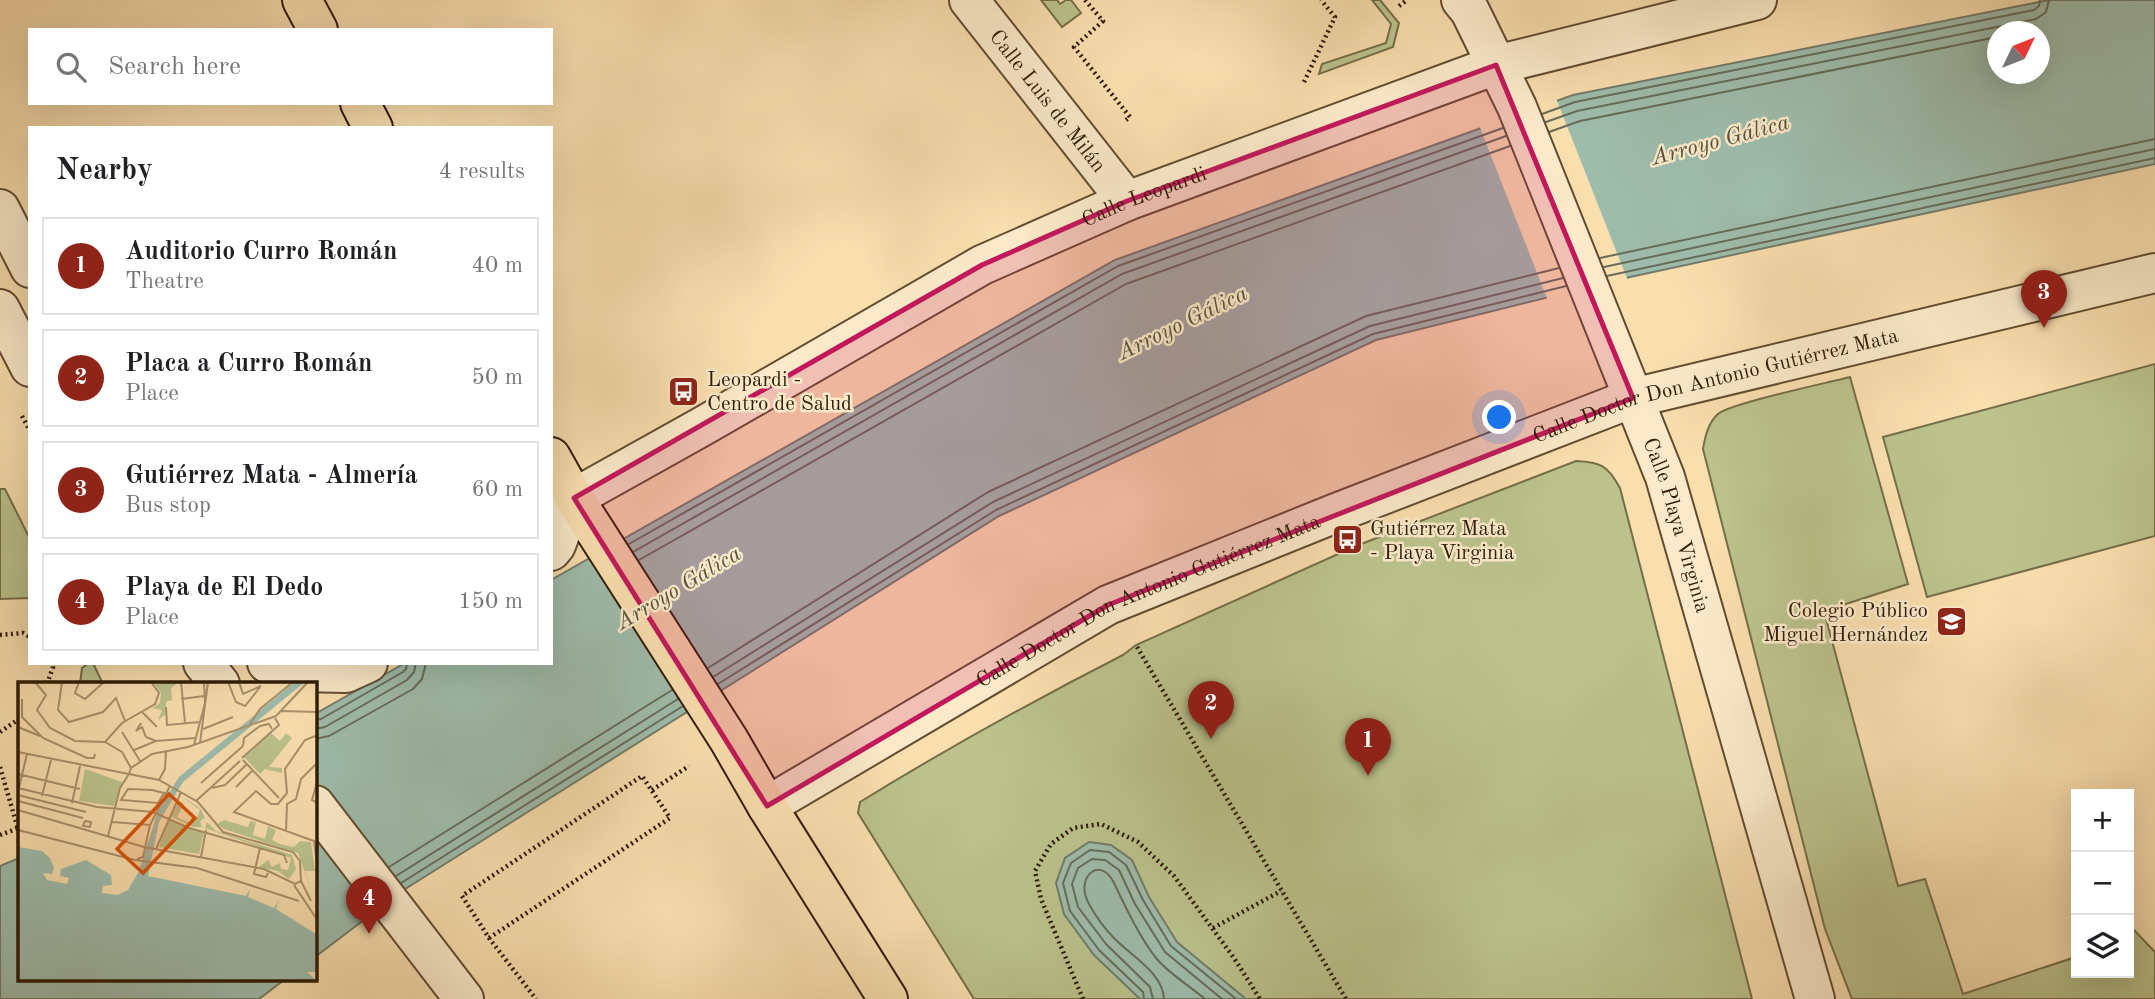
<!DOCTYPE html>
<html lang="en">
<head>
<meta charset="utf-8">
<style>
  :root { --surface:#fff; --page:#f2f2f2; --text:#202124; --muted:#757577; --line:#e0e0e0; --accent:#8f2418 }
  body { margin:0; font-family:"Old Standard TT",serif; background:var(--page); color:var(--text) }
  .controls { position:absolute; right:21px; bottom:21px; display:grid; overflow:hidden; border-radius:0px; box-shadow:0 7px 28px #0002 }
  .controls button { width:63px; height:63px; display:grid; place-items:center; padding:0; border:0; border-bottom:2px solid var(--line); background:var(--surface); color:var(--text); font:35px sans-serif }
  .compass { position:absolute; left:1987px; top:21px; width:63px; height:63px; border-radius:50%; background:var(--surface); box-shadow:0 7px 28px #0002; rotate:47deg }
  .you { position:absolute; left:1500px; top:418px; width:24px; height:24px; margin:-18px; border:5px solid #fff; border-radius:50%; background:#1a73e8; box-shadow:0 0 0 10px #1a73e833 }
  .badge { display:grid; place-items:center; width:46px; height:46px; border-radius:50%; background:var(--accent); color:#fff; font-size:23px; font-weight:700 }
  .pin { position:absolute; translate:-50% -58px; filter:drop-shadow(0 2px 4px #0008) }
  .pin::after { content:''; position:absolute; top:37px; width:24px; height:21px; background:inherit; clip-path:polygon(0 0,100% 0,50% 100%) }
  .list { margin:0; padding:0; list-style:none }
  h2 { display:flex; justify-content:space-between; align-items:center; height:91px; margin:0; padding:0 28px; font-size:30px }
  h2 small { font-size:23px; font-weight:400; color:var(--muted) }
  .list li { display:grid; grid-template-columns:46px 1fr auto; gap:21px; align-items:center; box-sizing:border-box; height:98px; margin:0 14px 14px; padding:0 14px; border:2px solid var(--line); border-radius:0px }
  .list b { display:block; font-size:26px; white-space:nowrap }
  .list p { margin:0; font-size:23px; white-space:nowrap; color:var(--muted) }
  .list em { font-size:23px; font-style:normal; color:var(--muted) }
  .icon { flex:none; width:38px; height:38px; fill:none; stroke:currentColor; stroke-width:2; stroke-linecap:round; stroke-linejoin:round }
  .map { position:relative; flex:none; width:2155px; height:999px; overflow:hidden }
  .search { position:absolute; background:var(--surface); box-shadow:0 7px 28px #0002; left:28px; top:28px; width:525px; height:77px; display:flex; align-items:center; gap:18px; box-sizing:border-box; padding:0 24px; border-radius:0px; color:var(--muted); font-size:26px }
  .panel { position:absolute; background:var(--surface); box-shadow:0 7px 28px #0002; left:28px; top:126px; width:525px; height:539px; border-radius:0px }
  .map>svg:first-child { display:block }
  .green { fill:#bbc28c; stroke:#756e49; stroke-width:2 }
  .water { fill:#9ebcac; stroke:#727c6a; stroke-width:2; fill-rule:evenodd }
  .pier { fill:#f9deae }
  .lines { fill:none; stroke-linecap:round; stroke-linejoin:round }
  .shore { stroke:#666c59; stroke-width:2 }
  .minor-casing { stroke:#624c30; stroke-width:42 }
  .major-casing { stroke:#2f1b06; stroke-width:42 }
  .path { stroke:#2f1b06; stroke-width:4.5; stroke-dasharray:2 3.5; stroke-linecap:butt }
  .minor { stroke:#fbeaca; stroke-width:38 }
  .major { stroke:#f9deae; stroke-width:38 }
  .marked { fill:#c2185b; fill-opacity:0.2; stroke:#c2185b; stroke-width:5; stroke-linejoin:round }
  .labels { text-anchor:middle; stroke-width:5; stroke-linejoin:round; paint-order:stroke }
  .street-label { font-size:21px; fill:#2f1b06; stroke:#fbeaca }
  .poi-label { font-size:21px; fill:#2f1b06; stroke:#fbeaca; text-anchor:start }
  .water-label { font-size:23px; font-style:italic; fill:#565340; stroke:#fbeaca }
  .inset-road { fill:none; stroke:#a8906b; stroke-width:2 }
  .view { fill:#d6530b; fill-opacity:0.15; stroke:#d6530b; stroke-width:3.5 }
  .inset-edge { fill:none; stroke:#2f1b06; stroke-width:3.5 }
</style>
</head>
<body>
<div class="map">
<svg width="2155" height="999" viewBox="0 0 2155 999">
  <rect width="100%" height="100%" fill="#f9deae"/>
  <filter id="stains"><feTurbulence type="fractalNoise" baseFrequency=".00286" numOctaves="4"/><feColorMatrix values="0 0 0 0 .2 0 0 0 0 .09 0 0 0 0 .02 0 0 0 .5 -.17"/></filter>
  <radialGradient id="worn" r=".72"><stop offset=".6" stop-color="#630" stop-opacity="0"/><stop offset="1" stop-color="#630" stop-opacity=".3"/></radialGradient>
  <!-- green -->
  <g class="green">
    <path d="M1041,0h16l3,4 6,-4h5l10,13 -19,14z"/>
    <path d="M1372,0h8l19,23 -6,24 -74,27 3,-10 64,-21 5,-19z"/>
    <path d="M2155,364v172l-228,61 -44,-160z"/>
    <path d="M1850,377l58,207 -84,27 74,275 27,-7 38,115 113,-37v16h53v-45l5,2 21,22v47h-303l-27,-70 -122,-480c2,-12 5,-26 15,-35 13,-11 109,-31 132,-37z"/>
    <path d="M1576,461c25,1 32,5 44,27l132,511h-778l-116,-186 2,-11c86,-53 173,-101 263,-147l13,-10 220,-99z"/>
    <path d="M0,489h5l25,50v59l-30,1z"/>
    <path d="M89,663h4l10,21h-23l2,-16z"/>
  </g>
  <!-- water -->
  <g class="water">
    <path d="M2049,0h106v164l-525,113 -254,63 -377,176 -597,375 -87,66v-243l90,-51h146v-83l564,-320 458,-165zM1997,32h42v42h-42z"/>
    <path d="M1089,842l22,3 21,15 17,37 28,45 69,57h-106l-46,-44 -30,-41 -8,-31 9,-25z"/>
    <path d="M19,858v122h265l-25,19h-259v-133z"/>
  </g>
  <!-- pier -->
  <path class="pier" d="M1556,98l72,183 -80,20 -69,-176z"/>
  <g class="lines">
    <!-- shore -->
    <g class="shore">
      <path d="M1542,114l33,-12 459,-92 5,-4 1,-6"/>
      <path d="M1546,122l31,-11 459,-92 10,-7 3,-12"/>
      <path d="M1549,132l31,-11 417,-84"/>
      <path d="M1600,258l555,-119"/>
      <path d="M1604,267l551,-118"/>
      <path d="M1607,276l548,-118"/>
      <path d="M629,544l489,-278 385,-138"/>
      <path d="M633,552l489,-278 384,-138"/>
      <path d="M639,560l487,-276 384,-138"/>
      <path d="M708,668l280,-176 378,-176 193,-48"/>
      <path d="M713,677l280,-175 377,-176 193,-48"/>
      <path d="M718,684l278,-174 377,-176 193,-48"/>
      <path d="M315,720l6,-1 82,-47 3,-3 1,-6"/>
      <path d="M315,729l10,-2 82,-47 7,-8 2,-9"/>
      <path d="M315,739l14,-3 84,-47 9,-10 4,-16"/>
      <path d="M389,867l283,-177"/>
      <path d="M396,876l282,-177"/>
      <path d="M401,883l282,-177"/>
      <path d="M1144,999l-1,-7 -44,-42 -29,-39 -7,-28 8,-20 19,-13 19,2 17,13 17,35 28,46 65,53"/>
      <path d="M1153,999l-3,-12 -44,-43 -28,-37 -6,-23 6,-16 14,-9 13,1 14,10 16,34 30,48 57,47"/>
      <path d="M1164,999c-1,-26 -33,-43 -50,-61 -9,-9 -19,-23 -25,-34 -15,-26 11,-50 25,-21 12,25 25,53 42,75 13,16 34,28 49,41"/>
    </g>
    <defs>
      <g id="minor">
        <path id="s1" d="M969,0l158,201"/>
        <path id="s2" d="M1461,0l9,11 47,96 148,370 150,522"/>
        <path d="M0,209l30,59"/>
        <path d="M0,309l30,58"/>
        <path id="s3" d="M551,551l5,-6 18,-47 129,-72 279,-161 145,-64 369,-136 261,-65"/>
        <path d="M203,663l17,21"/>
        <path d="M267,663l31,9 48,1 22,-10"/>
        <path d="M315,805l149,194"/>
        <path id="s4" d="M767,806l341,-201 228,-92 297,-115 522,-125"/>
      </g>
      <g id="major">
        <path d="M302,0l16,30"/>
        <path d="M360,103l13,25"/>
        <path d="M551,457l23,41 155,242 38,66 121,193"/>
      </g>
    </defs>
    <!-- minor casing -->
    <use href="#minor" class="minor-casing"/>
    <!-- major casing -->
    <use href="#major" class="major-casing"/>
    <!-- path -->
    <g class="path">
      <path d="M1085,0l18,21 -29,26 56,70 -4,3"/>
      <path d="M1399,6l8,-6"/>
      <path d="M1304,82l31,-65 -14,-17"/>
      <path d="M22,416l8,15"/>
      <path d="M0,635l23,-2 7,4"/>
      <path d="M1137,647l209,352"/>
      <path d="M47,684l6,-17 -1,-4"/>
      <path d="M0,732l19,-13"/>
      <path d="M0,767l18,62"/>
      <path d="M652,790l37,-24"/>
      <path d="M0,835l19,-7"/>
      <path d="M1213,928l68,-37"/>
      <path d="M489,938l181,-120 -28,-42 -180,120 27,42 47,61"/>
      <path d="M1083,999l-42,-100 -6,-28 16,-27 22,-16 28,-4 37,18 36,34 60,82 26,41"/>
    </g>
    <!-- minor -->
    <use href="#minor" class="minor"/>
    <!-- major -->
    <use href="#major" class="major"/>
  </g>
  <!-- marked area -->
  <path class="marked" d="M1496,65l137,333 -525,207 -341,201 -193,-308 408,-233 145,-64z"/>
  <!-- icons -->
  <defs>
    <symbol id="bus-square" viewBox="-11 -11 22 22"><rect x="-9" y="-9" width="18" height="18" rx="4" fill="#8f2418" stroke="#fbeaca"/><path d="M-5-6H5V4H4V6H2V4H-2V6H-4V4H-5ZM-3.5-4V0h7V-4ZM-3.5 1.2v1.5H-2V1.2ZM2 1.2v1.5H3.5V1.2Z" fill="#fff"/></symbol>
    <symbol id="school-square" viewBox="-11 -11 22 22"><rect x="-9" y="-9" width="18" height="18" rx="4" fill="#8f2418" stroke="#fbeaca"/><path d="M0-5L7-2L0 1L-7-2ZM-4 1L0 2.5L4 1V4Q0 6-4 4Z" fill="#fff"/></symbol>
  </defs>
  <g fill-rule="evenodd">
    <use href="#bus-square" x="666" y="374" width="35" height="35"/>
    <use href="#bus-square" x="1330" y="522" width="35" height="35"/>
    <use href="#school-square" x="1934" y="604" width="35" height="35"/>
  </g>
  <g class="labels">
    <!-- street labels -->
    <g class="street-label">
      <text dy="7" stroke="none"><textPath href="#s1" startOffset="128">Calle Luis de Milán</textPath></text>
      <text dy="7" stroke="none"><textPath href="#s3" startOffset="704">Calle Leopardi</textPath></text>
      <text dy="7" stroke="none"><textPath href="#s4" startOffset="1043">Calle Doctor Don Antonio Gutiérrez Mata</textPath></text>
      <text dy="7" stroke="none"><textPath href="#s2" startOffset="569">Calle Playa Virginia</textPath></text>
      <text dy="7" stroke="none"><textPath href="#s4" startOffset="434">Calle Doctor Don Antonio Gutiérrez Mata</textPath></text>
    </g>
    <!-- poi labels -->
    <g class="poi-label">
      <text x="707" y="386">Leopardi -<tspan x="707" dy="24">Centro de Salud</tspan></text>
      <text x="1370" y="535">Gutiérrez Mata<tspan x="1370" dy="24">- Playa Virginia</tspan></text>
      <text x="1928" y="617" text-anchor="end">Colegio Público<tspan x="1928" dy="24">Miguel Hernández</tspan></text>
    </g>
    <!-- water labels -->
    <g class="water-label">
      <text transform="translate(1720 139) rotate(-15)" y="8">Arroyo Gálica</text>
      <text transform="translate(1182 322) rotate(-26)" y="8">Arroyo Gálica</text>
      <text transform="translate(678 587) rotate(-31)" y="8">Arroyo Gálica</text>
    </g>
  </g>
  <!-- overview -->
  <g transform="translate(18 682)">
    <rect width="299" height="299" fill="#f9deae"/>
    <path d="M135,0h26l-8,6 1,12 -6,2 -1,13 -7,5 4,-10 -10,-2 8,-5 1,-10zM252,50l10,9 6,-8 6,5 -23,29 13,1v5l-17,-4 -5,5 -16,-17zM67,87l37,13 -8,24 -35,-5zM163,114l16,10 4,4 4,8 -5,3 2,6h-9l-23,-11 9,-15 5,3 -7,13 13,6 2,-6 5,1 3,-8zM150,137l36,13 -5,22 -40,-7zM206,138l24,7 2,-6 6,1 -3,13 12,4 3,-13 8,4 -4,10 8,4 14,3 6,-6 11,1 4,29h-10l9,27 -16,-45 -74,-24 -7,-5zM189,140l9,9 76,24 4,14 -7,10 -11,-8 -19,-4 9,-7 4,7 8,-4 1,6 7,1 3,-12 -86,-30z" fill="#bbc28c"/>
    <path d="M277,0h10l-122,100 -24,40 -11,54 98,20 4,-7 -2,8 26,11 5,-8 -3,9 40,25 1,38h-10l10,9h-299v-134l24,4 8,7 4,10 -2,6 -9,-1 4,7 20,4 2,-6 -9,-2 1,-7 25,-9 25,15 1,10 -9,1 -1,7 15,2 11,-5 11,-19 19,-60 21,-34z" fill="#9ebcac"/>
    <path class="inset-road" d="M17,0l11,13 -9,15 13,18 25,13 30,1M44,0l-4,28 11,12 34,-10 13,-14 9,23M61,0l-4,11 10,6 19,-17M163,0l4,41M210,0l8,20 9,4 16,-20M221,0l4,12 18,-8M4,17v18l21,21 44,20h7l1,-4M163,17l23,-3M148,25l1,18 33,-3M262,29l38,1M124,30l15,15M258,34l32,-34M123,41l-5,8 6,-4 4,10 10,4M232,42l10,-15 33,-27M0,45l22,9M185,47l30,-12M104,50l18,29M300,53l-13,5 -20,29 2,24 -9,11h-7l-15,-13 -22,21 80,29 4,32M87,60l17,-19 33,-19 4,-11 -8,-11M87,60l17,10 9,16M182,61l8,-61M176,63l11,-42 -1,-21M225,64l1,-8 16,-12 9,-2 3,5M116,68l22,-9 39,-3M0,70l141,28 39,22 25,30 70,20 7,9 1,20 -6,3 -31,-15 -120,-22 -126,-37M224,76l37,-33 -4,-7M225,78l36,38M0,92l62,15M111,92l2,-6 21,-14 36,-7 88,-31M300,97l-6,21 6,3M141,98l6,-11 1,-18M183,101l42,-37M218,105l17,-17M0,106l79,19 56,5 36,16 95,27 3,8M194,106l13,-3 22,-21M110,107l24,1 12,3 -6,10 -37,-3zM0,110l9,-38M0,113l68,17M24,114l9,-36M0,119l65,17M178,119l44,-40M54,121l8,-37M67,139l6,1 -1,5 -7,-1zM94,140l38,3M0,148l117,30 62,8 102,33M268,150l1,-28 9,-5 5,-20 17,-17M90,154l12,-48 9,-14M242,166l-6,26 12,3 2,-4M138,167l25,-57M183,175l5,-27M119,177l6,-2 7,-32 20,-39M283,199l10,20M276,203l24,36"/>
    <path class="view" d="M151,112l26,24 -52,55 -26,-24z"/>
    <rect width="299" height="299" class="inset-edge"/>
  </g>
  <rect width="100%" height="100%" filter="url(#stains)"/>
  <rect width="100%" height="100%" fill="url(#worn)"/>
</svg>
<div class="controls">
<button>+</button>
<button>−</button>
<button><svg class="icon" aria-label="layers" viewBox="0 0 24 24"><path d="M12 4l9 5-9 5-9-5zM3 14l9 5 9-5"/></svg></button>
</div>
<svg class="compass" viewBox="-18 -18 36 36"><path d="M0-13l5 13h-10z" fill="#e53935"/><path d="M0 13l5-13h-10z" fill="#757577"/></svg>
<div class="you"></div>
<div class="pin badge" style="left:1368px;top:776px">1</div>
<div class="pin badge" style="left:1211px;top:739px">2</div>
<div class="pin badge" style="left:2044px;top:328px">3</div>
<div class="pin badge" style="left:369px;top:934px">4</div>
<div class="search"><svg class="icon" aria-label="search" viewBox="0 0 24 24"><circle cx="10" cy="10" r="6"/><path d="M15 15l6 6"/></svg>Search here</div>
<section class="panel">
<h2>Nearby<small>4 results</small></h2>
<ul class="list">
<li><span class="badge">1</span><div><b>Auditorio Curro Román</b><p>Theatre</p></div><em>40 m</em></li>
<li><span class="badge">2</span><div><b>Placa a Curro Román</b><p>Place</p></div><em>50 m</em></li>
<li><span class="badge">3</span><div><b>Gutiérrez Mata - Almería</b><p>Bus stop</p></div><em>60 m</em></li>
<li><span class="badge">4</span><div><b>Playa de El Dedo</b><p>Place</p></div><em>150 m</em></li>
</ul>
</section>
</div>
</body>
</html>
